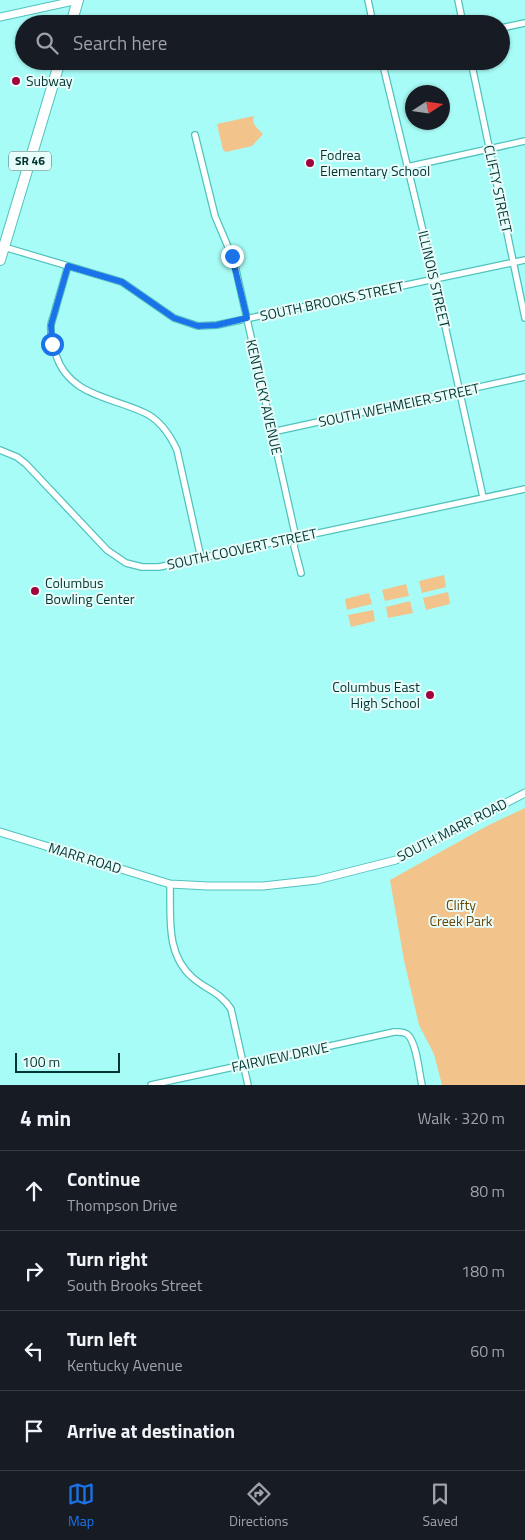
<!DOCTYPE html>
<html lang="en">
<head>
<meta charset="utf-8">
<style>
  :root { --surface:#171b24; --page:#20242c; --text:#f1f3f6; --muted:#9ea1a6; --line:#363941; --accent:#1a73e8 }
  body { margin:0; font-family:"Titillium Web",sans-serif; background:var(--page); color:var(--text) }
  .compass { position:absolute; left:405px; top:85px; width:45px; height:45px; border-radius:50%; background:var(--surface); box-shadow:0 1px 4px #0004; rotate:78deg }
  .scale { position:absolute; left:15px; bottom:12px; width:105px; box-sizing:border-box; padding-left:5px; border:2px solid #003533; border-top:0; font-size:14px; line-height:18px; white-space:nowrap; color:#003533; -webkit-text-stroke:4px #e8fcfa; paint-order:stroke }
  .stop { position:absolute; width:15px; height:15px; margin:-11px; border:4px solid #1a73e8; border-radius:50%; background:#fff }
  .stop.end { background:#1a73e8; border-color:#fff; box-shadow:0 1px 5px #0008 }
  .list { margin:0; padding:0; list-style:none }
  h2 { display:flex; justify-content:space-between; align-items:center; height:65px; margin:0; padding:0 20px; font-size:21px }
  h2 small { font-size:16px; font-weight:400; color:var(--muted) }
  .list li { display:grid; grid-template-columns:32px 1fr auto; gap:15px; align-items:center; box-sizing:border-box; height:80px; padding:0 20px; border-top:1px solid var(--line) }
  .list b { display:block; font-size:19px; white-space:nowrap }
  .list p { margin:0; font-size:16px; white-space:nowrap; color:var(--muted) }
  .list em { font-size:16px; font-style:normal; color:var(--muted) }
  .icon { flex:none; width:28px; height:28px; fill:none; stroke:currentColor; stroke-width:2; stroke-linecap:round; stroke-linejoin:round }
  .map { position:relative; flex:none; width:525px; height:1085px; overflow:hidden }
  .search { position:absolute; background:var(--surface); box-shadow:0 1px 4px #0004; left:15px; right:15px; top:15px; height:55px; display:flex; align-items:center; gap:12px; box-sizing:border-box; padding:0 18px; border-radius:28px; color:var(--muted); font-size:19px }
  .sheet { height:385px; background:var(--surface) }
  nav { display:flex; justify-content:space-around; align-items:center; box-sizing:border-box; height:70px; border-top:1px solid var(--line); background:var(--surface); font-size:14px; color:var(--muted) }
  nav a { display:grid; justify-items:center; gap:2px }
  nav .on { color:var(--accent) }
  .map>svg:first-child { display:block }
  .green { fill:#f2c38a }
  .lines { fill:none; stroke-linecap:round; stroke-linejoin:round }
  .minor-casing { stroke:#50c2bc; stroke-width:8 }
  .tertiary-casing { stroke:#50c2bc; stroke-width:9 }
  .trunk-casing { stroke:#50c2bc; stroke-width:12 }
  .minor { stroke:#fff; stroke-width:5.5 }
  .tertiary { stroke:#fff; stroke-width:7 }
  .trunk { stroke:#fff; stroke-width:10 }
  .route { stroke:#1a73e8; stroke-width:6 }
  .poi-dot { fill:#a1023d; stroke:#e8fcfa; stroke-width:2 }
  .labels { text-anchor:middle; stroke-width:4; stroke-linejoin:round; paint-order:stroke }
  .shield { fill:#e8fcfa; stroke:#46716f; stroke-width:1 }
  .shield-label { font-size:12px; font-weight:bold; fill:#003533 }
  .poi-label { font-size:14px; fill:#003533; stroke:#e8fcfa; text-anchor:start }
  .street-label { font-size:14px; fill:#003533; stroke:#e8fcfa }
  .park-label { font-size:14px; fill:#6e4608; stroke:#e8fcfa }
</style>
</head>
<body>
<div class="map">
<svg width="525" height="1085" viewBox="0 0 525 1085">
  <rect width="100%" height="100%" fill="#a8fcf7"/>
  <!-- green -->
  <g class="green">
    <path d="M254,116c-3,8 3,12 9,18l-11,12 -26,6 -3,-2 -6,-26z"/>
    <path d="M444,575l2,12 -24,6 -3,-12z"/>
    <path d="M406,584l3,12 -24,5 -3,-11z"/>
    <path d="M448,592l2,12 -24,6 -3,-12z"/>
    <path d="M369,593l3,11 -25,6 -2,-11z"/>
    <path d="M410,601l3,12 -25,5 -2,-11z"/>
    <path d="M373,610l2,11 -24,6 -3,-12z"/>
    <path d="M525,808v277h-83l-8,-31 -15,-29 -15,-65 -14,-80 97,-54z"/>
  </g>
  <g class="lines">
    <defs>
      <g id="minor">
        <path d="M368,0l5,24"/>
        <path d="M458,0l5,24"/>
        <path d="M501,28l24,-5"/>
        <path d="M382,61l54,224 47,212"/>
        <path d="M471,61l54,257"/>
        <path d="M195,135l20,81 19,45 62,277 -2,8 7,27"/>
        <path d="M407,167l118,-26"/>
        <path d="M4,247l118,35 52,36 24,8 19,-1 308,-65"/>
        <path d="M68,266c-4,14 -8,27 -12,41 -1,6 -4,12 -5,18 -1,10 2,21 5,30 13,41 56,42 89,58 15,7 25,22 32,37l24,108"/>
        <path d="M272,432l253,-55"/>
        <path d="M0,450l17,7 9,7 81,86 19,13 16,4h17l366,-78"/>
        <path d="M170,884c1,32 -5,70 23,94 14,12 27,14 38,31l17,76"/>
        <path d="M151,1085l243,-53c5,0 10,-1 14,3 9,9 11,38 14,50"/>
      </g>
      <g id="tertiary">
        <path d="M0,17l78,-17"/>
        <path d="M0,832l170,52 38,2h55l54,-6 79,-20 129,-67"/>
      </g>
      <g id="trunk">
        <path d="M71,24l7,-24"/>
        <path d="M0,260l60,-199"/>
      </g>
    </defs>
    <!-- minor casing -->
    <use href="#minor" class="minor-casing"/>
    <!-- tertiary casing -->
    <use href="#tertiary" class="tertiary-casing"/>
    <!-- trunk casing -->
    <use href="#trunk" class="trunk-casing"/>
    <!-- minor -->
    <use href="#minor" class="minor"/>
    <!-- tertiary -->
    <use href="#tertiary" class="tertiary"/>
    <!-- trunk -->
    <use href="#trunk" class="trunk"/>
  </g>
  <g class="lines">
    <!-- route -->
    <path class="route" d="M52,344l-1,-19 17,-59 54,16 52,36 24,8 19,-1 30,-7 -15,-62"/>
  </g>
  <!-- markers -->
  <g class="poi-dot">
    <circle cx="16" cy="81" r="5"/>
    <circle cx="310" cy="163" r="5"/>
    <circle cx="35" cy="591" r="5"/>
    <circle cx="430" cy="695" r="5"/>
  </g>
  <g class="labels">
    <!-- shield labels -->
    <rect class="shield" x="9" y="151.5" width="42" height="19" rx="4"/>
    <g class="shield-label">
      <text x="30" y="165">SR 46</text>
    </g>
    <!-- poi labels -->
    <g class="poi-label">
      <text x="26" y="86">Subway</text>
      <text x="320" y="160">Fodrea<tspan x="320" dy="16">Elementary School</tspan></text>
      <text x="45" y="588">Columbus<tspan x="45" dy="16">Bowling Center</tspan></text>
      <text x="420" y="692" text-anchor="end">Columbus East<tspan x="420" dy="16">High School</tspan></text>
    </g>
    <!-- street labels -->
    <g class="street-label">
      <text transform="translate(498 189) rotate(78)" y="5">CLIFTY STREET</text>
      <text transform="translate(434 279) rotate(77)" y="5">ILLINOIS STREET</text>
      <text transform="translate(332 301) rotate(-12)" y="5">SOUTH BROOKS STREET</text>
      <text transform="translate(264 397) rotate(77)" y="5">KENTUCKY AVENUE</text>
      <text transform="translate(399 405) rotate(-12)" y="5">SOUTH WEHMEIER STREET</text>
      <text transform="translate(242 549) rotate(-12)" y="5">SOUTH COOVERT STREET</text>
      <text transform="translate(452 830) rotate(-27)" y="5">SOUTH MARR ROAD</text>
      <text transform="translate(85 858) rotate(17)" y="5">MARR ROAD</text>
      <text transform="translate(280 1057) rotate(-12)" y="5">FAIRVIEW DRIVE</text>
    </g>
    <!-- park labels -->
    <g class="park-label">
      <text x="461" y="910">Clifty<tspan x="461" dy="16">Creek Park</tspan></text>
    </g>
  </g>
</svg>
<svg class="compass" viewBox="-18 -18 36 36"><path d="M0-13l5 13h-10z" fill="#e53935"/><path d="M0 13l5-13h-10z" fill="#9ea1a6"/></svg>
<div class="scale">100 m</div>
<div class="stop" style="left:52px;top:344px"></div>
<div class="stop end" style="left:232px;top:256px"></div>
<div class="search"><svg class="icon" aria-label="search" viewBox="0 0 24 24"><circle cx="10" cy="10" r="6"/><path d="M15 15l6 6"/></svg>Search here</div>
</div>
<section class="sheet">
<h2>4 min<small>Walk · 320 m</small></h2>
<ul class="list">
<li><svg class="icon" aria-label="ahead" viewBox="0 0 24 24"><path d="M12 20V5M6 11l6-6 6 6"/></svg><div><b>Continue</b><p>Thompson Drive</p></div><em>80 m</em></li>
<li><svg class="icon" aria-label="right" viewBox="0 0 24 24"><path d="M7 20v-9h11M14 6l5 5-5 5"/></svg><div><b>Turn right</b><p>South Brooks Street</p></div><em>180 m</em></li>
<li><svg class="icon" aria-label="left" viewBox="0 0 24 24"><path d="M17 20v-9H6M10 6l-5 5 5 5"/></svg><div><b>Turn left</b><p>Kentucky Avenue</p></div><em>60 m</em></li>
<li><svg class="icon" aria-label="arrive" viewBox="0 0 24 24"><path d="M6 21V4h12l-3 4 3 4H6"/></svg><div><b>Arrive at destination</b></div></li>
</ul>
</section>
<nav>
<a class="on"><svg class="icon" aria-label="map" viewBox="0 0 24 24"><path d="M3 6l6-2 6 2 6-2v14l-6 2-6-2-6 2zM9 4v14M15 6v14"/></svg>Map</a>
<a><svg class="icon" aria-label="directions" viewBox="0 0 24 24"><path d="M12 3l9 9-9 9-9-9zM9 14v-3h6M13 9l2 2-2 2"/></svg>Directions</a>
<a><svg class="icon" aria-label="saved" viewBox="0 0 24 24"><path d="M7 4h10v16l-5-4-5 4z"/></svg>Saved</a>
</nav>
</body>
</html>
